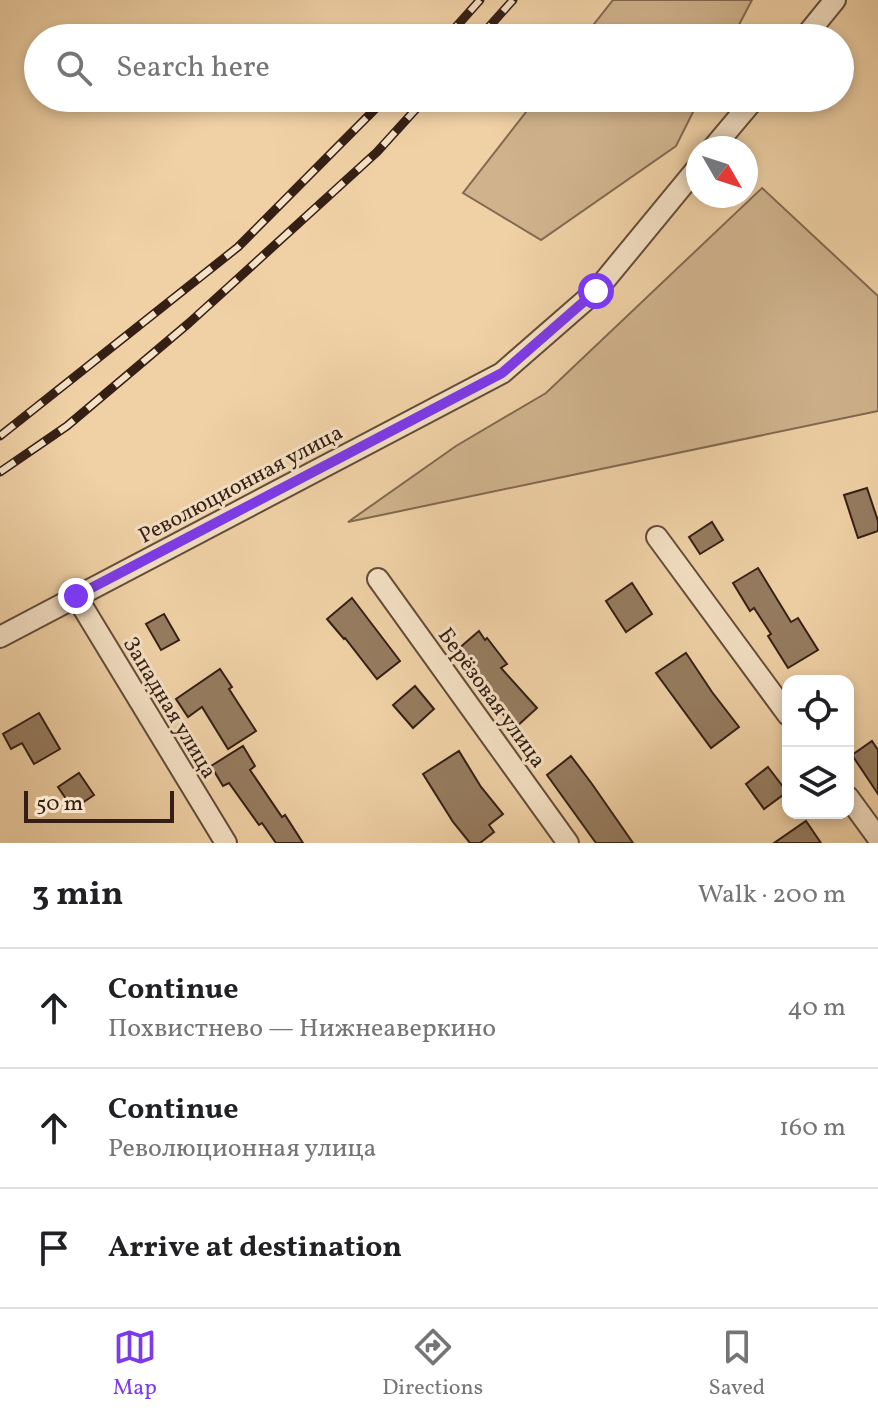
<!DOCTYPE html>
<html lang="en">
<head>
<meta charset="utf-8">
<style>
  :root { --surface:#fff; --page:#f6f6f6; --text:#202124; --muted:#757577; --line:#e0e0e0; --accent:#7c3aed }
  body { margin:0; font-family:Vollkorn,serif; background:var(--page); color:var(--text) }
  .controls { position:absolute; right:24px; bottom:24px; display:grid; overflow:hidden; border-radius:16px; box-shadow:0 4px 12px #0003 }
  .controls button { width:72px; height:72px; display:grid; place-items:center; padding:0; border:0; border-bottom:2px solid var(--line); background:var(--surface); color:var(--text); font:40px sans-serif }
  .compass { position:absolute; left:686px; top:136px; width:72px; height:72px; border-radius:50%; background:var(--surface); box-shadow:0 4px 12px #0003; rotate:129deg }
  .scale { position:absolute; left:24px; bottom:20px; width:150px; box-sizing:border-box; padding-left:8px; border:4px solid #351f14; border-top:0; font-size:22px; line-height:28px; white-space:nowrap; color:#351f14; -webkit-text-stroke:6px #f5e1c5; paint-order:stroke }
  .stop { position:absolute; width:24px; height:24px; margin:-18px; border:6px solid #7c3aed; border-radius:50%; background:#fff }
  .stop.end { background:#7c3aed; border-color:#fff; box-shadow:0 2px 8px #0008 }
  .list { margin:0; padding:0; list-style:none }
  h2 { display:flex; justify-content:space-between; align-items:center; height:104px; margin:0; padding:0 32px; font-size:34px }
  h2 small { font-size:26px; font-weight:400; color:var(--muted) }
  .list li { display:grid; grid-template-columns:52px 1fr auto; gap:24px; align-items:center; box-sizing:border-box; height:120px; padding:0 32px; border-top:2px solid var(--line) }
  .list b { display:block; font-size:30px; white-space:nowrap }
  .list p { margin:0; font-size:26px; white-space:nowrap; color:var(--muted) }
  .list em { font-size:26px; font-style:normal; color:var(--muted) }
  .icon { flex:none; width:44px; height:44px; fill:none; stroke:currentColor; stroke-width:2; stroke-linecap:round; stroke-linejoin:round }
  .map { position:relative; flex:none; width:878px; height:843px; overflow:hidden }
  .search { position:absolute; background:var(--surface); box-shadow:0 4px 12px #0003; left:24px; right:24px; top:24px; height:88px; display:flex; align-items:center; gap:20px; box-sizing:border-box; padding:0 28px; border-radius:44px; color:var(--muted); font-size:30px }
  .sheet { height:464px; background:var(--surface) }
  nav { display:flex; justify-content:space-around; align-items:center; box-sizing:border-box; height:112px; border-top:2px solid var(--line); background:var(--surface); font-size:22px; color:var(--muted) }
  nav a { display:grid; justify-items:center; gap:4px }
  nav .on { color:var(--accent) }
  .map>svg:first-child { display:block }
  .green { fill:#d0b38d; stroke:#826950; stroke-width:2 }
  .building { fill:#967c60; stroke:#351f14; stroke-width:2 }
  .lines { fill:none; stroke-linecap:round; stroke-linejoin:round }
  .street-casing { stroke:#644c38; stroke-width:24 }
  .street { stroke:#f5e1c5; stroke-width:20 }
  .rail-casing { stroke:#351f14; stroke-width:9 }
  .rail { stroke:#f5e1c5; stroke-width:6; stroke-dasharray:18; stroke-linecap:butt }
  .route { stroke:#7c3aed; stroke-width:10 }
  .labels { text-anchor:middle; stroke-width:6; stroke-linejoin:round; paint-order:stroke }
  .street-label { font-size:22px; fill:#351f14; stroke:#f5e1c5 }
</style>
</head>
<body>
<div class="map">
<svg width="878" height="843" viewBox="0 0 878 843">
  <rect width="100%" height="100%" fill="#f0d1a6"/>
  <filter id="stains"><feTurbulence type="fractalNoise" baseFrequency=".0025" numOctaves="4"/><feColorMatrix values="0 0 0 0 .2 0 0 0 0 .09 0 0 0 0 .02 0 0 0 .5 -.17"/></filter>
  <radialGradient id="worn" r=".72"><stop offset=".6" stop-color="#630" stop-opacity="0"/><stop offset="1" stop-color="#630" stop-opacity=".3"/></radialGradient>
  <!-- green -->
  <g class="green">
    <path d="M613,0h139l-20,38h-149z"/>
    <path d="M537,98h163l-24,48 -135,94 -78,-47z"/>
    <path d="M762,188l116,108v115l-530,111 108,-76 90,-53z"/>
  </g>
  <!-- building -->
  <g class="building">
    <path d="M867,488l11,33v10l-20,7 -14,-43z"/>
    <path d="M712,522l11,18 -23,14 -11,-17z"/>
    <path d="M758,568l33,54 7,-4 20,32 -30,18 -20,-32 3,-2 -17,-26 -4,3 -17,-28z"/>
    <path d="M632,583l20,31 -26,18 -20,-31z"/>
    <path d="M352,598l48,63 -23,18 -32,-41 -1,1 -17,-20z"/>
    <path d="M164,614l15,26 -18,10 -15,-26z"/>
    <path d="M479,631l6,9 2,-2 20,26 -6,4 36,40 -22,20 -18,-21 2,-1 -42,-56z"/>
    <path d="M686,653l26,39 27,35 -28,21 -55,-75z"/>
    <path d="M220,669l12,18 -3,2 27,42 -28,18 -26,-42 -14,10 -12,-18z"/>
    <path d="M415,686l19,23 -21,19 -20,-23z"/>
    <path d="M39,713l21,36 -26,15 -12,-21 -11,6 -8,-15z"/>
    <path d="M872,741l6,9v44l-26,-39z"/>
    <path d="M243,746l12,20 -5,4 32,47 3,-2 18,28h-27l-14,-20 -3,2 -30,-42 -6,3 -12,-20z"/>
    <path d="M459,751l22,36 22,27 -14,11 5,7 -14,11h-10l-17,-21 -30,-48z"/>
    <path d="M571,756l21,28 41,59h-37l-49,-68z"/>
    <path d="M768,767l19,25 -23,17 -18,-25z"/>
    <path d="M79,773l15,22 -21,14 -15,-22z"/>
    <path d="M806,821l15,22h-47z"/>
  </g>
  <g class="lines">
    <defs>
      <g id="street">
        <path d="M804,38l31,-38"/>
        <path d="M713,148l42,-50"/>
        <path d="M657,537l131,178"/>
        <path d="M378,579l190,264"/>
        <path d="M76,596l150,247"/>
        <path d="M0,637l502,-264 94,-82 102,-124"/>
        <path d="M848,797l30,41"/>
      </g>
    </defs>
    <!-- street casing -->
    <use href="#street" class="street-casing"/>
    <!-- street -->
    <use href="#street" class="street"/>
    <defs>
      <g id="rail">
        <path d="M446,38l34,-38"/>
        <path d="M479,38l34,-38"/>
        <path d="M0,436l238,-189 148,-149"/>
        <path d="M0,472l67,-46 122,-103 188,-171 49,-54"/>
      </g>
    </defs>
    <!-- rail casing -->
    <use href="#rail" class="rail-casing"/>
    <!-- rail -->
    <use href="#rail" class="rail"/>
  </g>
  <g class="lines">
    <!-- route -->
    <path class="route" d="M76,596l426,-223 94,-82"/>
  </g>
  <g class="labels">
    <!-- street labels -->
    <g class="street-label">
      <text transform="translate(240 483) rotate(-28)" y="8">Революционная улица</text>
      <text transform="translate(493 697) rotate(54)" y="8">Берёзовая улица</text>
      <text transform="translate(171 707) rotate(59)" y="8">Западная улица</text>
    </g>
  </g>
  <rect width="100%" height="100%" filter="url(#stains)"/>
  <rect width="100%" height="100%" fill="url(#worn)"/>
</svg>
<div class="controls">
<button><svg class="icon" aria-label="locate" viewBox="0 0 24 24"><circle cx="12" cy="12" r="6"/><path d="M12 2v4M12 18v4M2 12h4M18 12h4"/></svg></button>
<button><svg class="icon" aria-label="layers" viewBox="0 0 24 24"><path d="M12 4l9 5-9 5-9-5zM3 14l9 5 9-5"/></svg></button>
</div>
<svg class="compass" viewBox="-18 -18 36 36"><path d="M0-13l5 13h-10z" fill="#e53935"/><path d="M0 13l5-13h-10z" fill="#757577"/></svg>
<div class="scale">50 m</div>
<div class="stop" style="left:596px;top:291px"></div>
<div class="stop end" style="left:76px;top:596px"></div>
<div class="search"><svg class="icon" aria-label="search" viewBox="0 0 24 24"><circle cx="10" cy="10" r="6"/><path d="M15 15l6 6"/></svg>Search here</div>
</div>
<section class="sheet">
<h2>3 min<small>Walk · 200 m</small></h2>
<ul class="list">
<li><svg class="icon" aria-label="ahead" viewBox="0 0 24 24"><path d="M12 20V5M6 11l6-6 6 6"/></svg><div><b>Continue</b><p>Похвистнево — Нижнеаверкино</p></div><em>40 m</em></li>
<li><svg class="icon" aria-label="ahead" viewBox="0 0 24 24"><path d="M12 20V5M6 11l6-6 6 6"/></svg><div><b>Continue</b><p>Революционная улица</p></div><em>160 m</em></li>
<li><svg class="icon" aria-label="arrive" viewBox="0 0 24 24"><path d="M6 21V4h12l-3 4 3 4H6"/></svg><div><b>Arrive at destination</b></div></li>
</ul>
</section>
<nav>
<a class="on"><svg class="icon" aria-label="map" viewBox="0 0 24 24"><path d="M3 6l6-2 6 2 6-2v14l-6 2-6-2-6 2zM9 4v14M15 6v14"/></svg>Map</a>
<a><svg class="icon" aria-label="directions" viewBox="0 0 24 24"><path d="M12 3l9 9-9 9-9-9zM9 14v-3h6M13 9l2 2-2 2"/></svg>Directions</a>
<a><svg class="icon" aria-label="saved" viewBox="0 0 24 24"><path d="M7 4h10v16l-5-4-5 4z"/></svg>Saved</a>
</nav>
</body>
</html>
